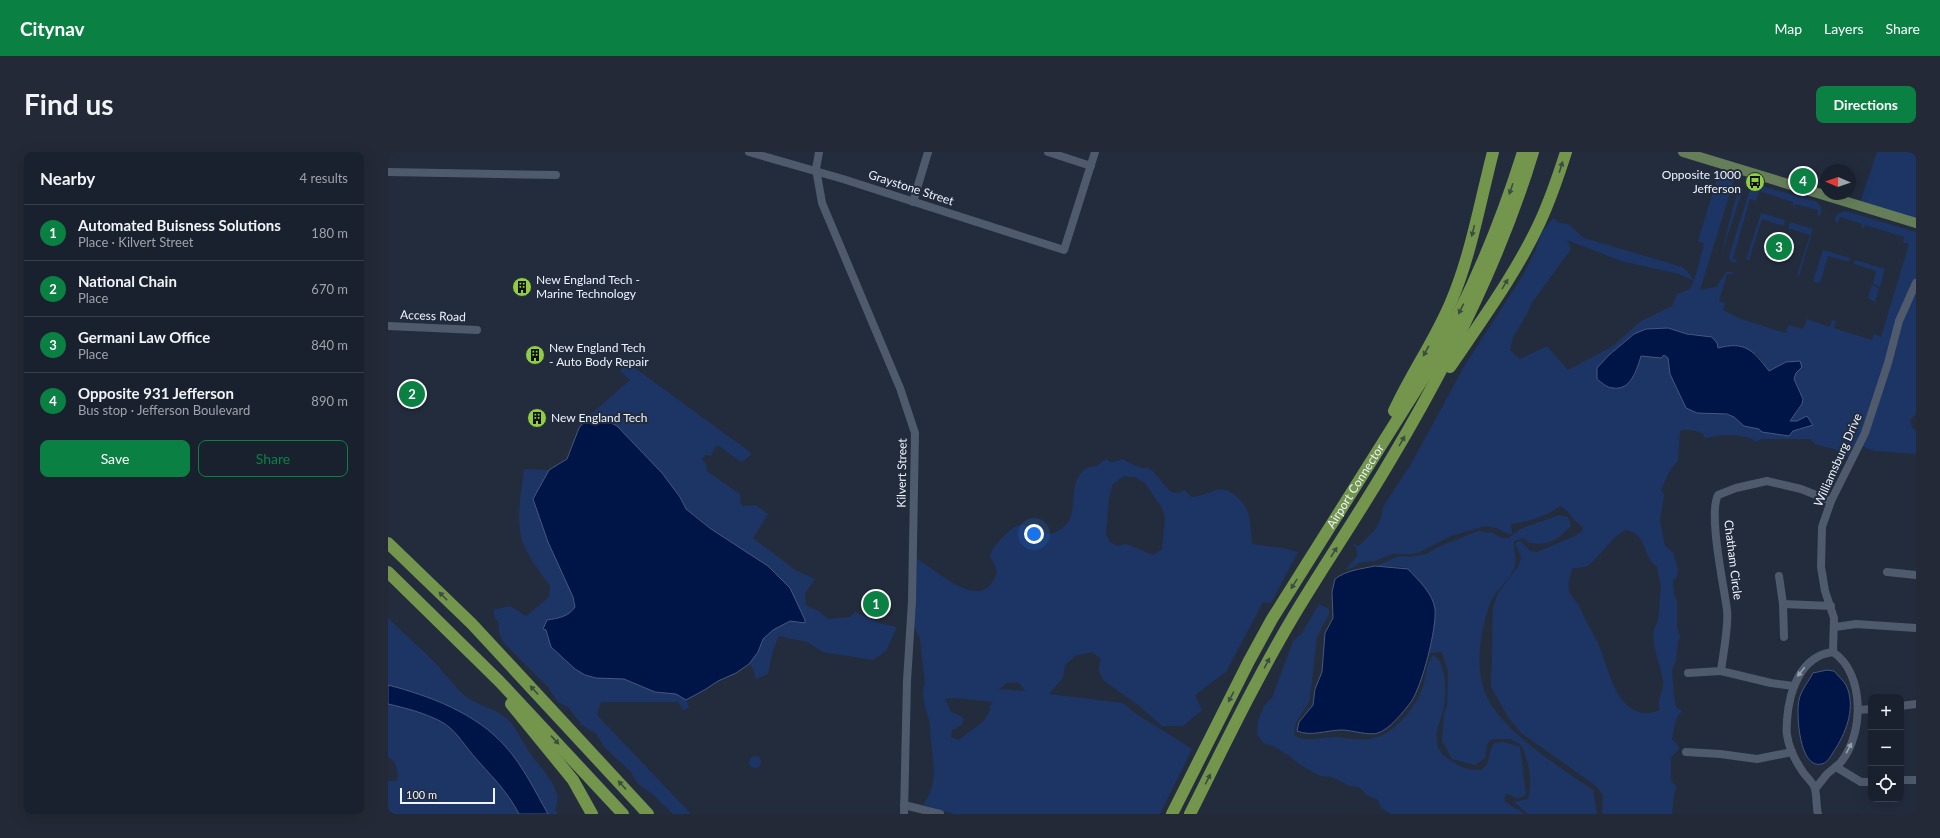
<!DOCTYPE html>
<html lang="en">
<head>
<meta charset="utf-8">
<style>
  :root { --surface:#1a212e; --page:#232936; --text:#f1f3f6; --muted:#9fa3aa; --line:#383e4a; --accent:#0b8043 }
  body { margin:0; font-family:Lato,sans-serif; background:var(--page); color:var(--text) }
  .controls { position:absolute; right:12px; bottom:12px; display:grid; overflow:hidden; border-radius:8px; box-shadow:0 4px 16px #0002 }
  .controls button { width:36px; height:36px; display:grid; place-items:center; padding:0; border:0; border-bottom:1px solid var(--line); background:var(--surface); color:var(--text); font:20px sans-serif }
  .compass { position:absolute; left:1432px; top:12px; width:36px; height:36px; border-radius:50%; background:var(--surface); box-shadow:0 4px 16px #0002; rotate:272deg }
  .scale { position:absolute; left:12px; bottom:10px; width:95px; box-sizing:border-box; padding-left:4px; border:2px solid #edf3ff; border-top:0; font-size:11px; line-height:14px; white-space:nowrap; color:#edf3ff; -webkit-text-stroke:3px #232c3d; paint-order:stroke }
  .you { position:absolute; left:646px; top:382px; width:14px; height:14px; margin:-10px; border:3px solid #fff; border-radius:50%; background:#1a73e8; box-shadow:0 0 0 6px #1a73e833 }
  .badge { display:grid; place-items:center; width:26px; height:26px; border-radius:50%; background:var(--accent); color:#fff; font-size:13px; font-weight:700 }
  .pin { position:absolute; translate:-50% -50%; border:2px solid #fff; box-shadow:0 1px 4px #0006 }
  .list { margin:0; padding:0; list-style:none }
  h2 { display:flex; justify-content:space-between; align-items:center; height:52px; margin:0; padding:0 16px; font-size:17px }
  h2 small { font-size:13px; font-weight:400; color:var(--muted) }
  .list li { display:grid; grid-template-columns:26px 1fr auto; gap:12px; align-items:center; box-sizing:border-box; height:56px; padding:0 16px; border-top:1px solid var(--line) }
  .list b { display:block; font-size:15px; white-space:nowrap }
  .list p { margin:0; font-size:13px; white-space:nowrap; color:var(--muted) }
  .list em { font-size:13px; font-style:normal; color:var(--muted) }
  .actions { display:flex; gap:8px; padding:12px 16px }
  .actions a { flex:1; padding:9px 0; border:1px solid var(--accent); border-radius:8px; text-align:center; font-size:14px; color:var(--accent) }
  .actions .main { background:var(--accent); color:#fff }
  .icon { flex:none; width:22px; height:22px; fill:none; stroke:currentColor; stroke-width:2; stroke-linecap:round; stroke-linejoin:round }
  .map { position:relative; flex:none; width:1528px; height:662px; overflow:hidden; border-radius:8px }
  header { display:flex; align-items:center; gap:24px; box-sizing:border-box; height:56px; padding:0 20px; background:var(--accent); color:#fff }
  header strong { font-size:19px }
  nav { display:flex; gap:22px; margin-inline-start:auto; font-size:14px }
  .intro { display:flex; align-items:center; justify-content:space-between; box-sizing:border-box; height:96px; padding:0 24px }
  h1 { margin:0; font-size:28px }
  .button { padding:10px 18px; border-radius:8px; background:var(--accent); color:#fff; font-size:14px; font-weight:700 }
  main { display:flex; gap:24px; padding:0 24px }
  aside { flex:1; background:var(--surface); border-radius:8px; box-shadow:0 4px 16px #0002 }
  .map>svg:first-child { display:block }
  .green { fill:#1c3565; fill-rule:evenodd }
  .water { fill:#001547; stroke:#47587e }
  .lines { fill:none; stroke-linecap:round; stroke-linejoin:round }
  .minor { stroke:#4f5a6d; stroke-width:8 }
  .major { stroke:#657e59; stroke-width:10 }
  .highway { stroke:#73964c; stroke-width:12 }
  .oneway { fill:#3b4c42 }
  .oneway2 { fill:#969faf }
  .labels { text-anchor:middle; stroke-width:4; stroke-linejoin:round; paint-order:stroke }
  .poi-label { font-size:12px; fill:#edf3ff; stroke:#232c3d; text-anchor:start }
  .street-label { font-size:12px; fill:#edf3ff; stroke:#232c3d }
</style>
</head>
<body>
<header>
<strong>Citynav</strong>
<nav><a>Map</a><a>Layers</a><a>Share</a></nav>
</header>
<div class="intro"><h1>Find us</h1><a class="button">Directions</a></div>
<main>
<aside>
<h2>Nearby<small>4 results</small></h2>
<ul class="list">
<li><span class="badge">1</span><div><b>Automated Buisness Solutions</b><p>Place · Kilvert Street</p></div><em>180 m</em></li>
<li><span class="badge">2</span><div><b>National Chain</b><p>Place</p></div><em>670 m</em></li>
<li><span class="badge">3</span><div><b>Germani Law Office</b><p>Place</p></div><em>840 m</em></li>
<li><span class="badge">4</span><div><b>Opposite 931 Jefferson</b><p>Bus stop · Jefferson Boulevard</p></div><em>890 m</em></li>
</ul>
<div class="actions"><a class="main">Save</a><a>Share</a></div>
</aside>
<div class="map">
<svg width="1528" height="662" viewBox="0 0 1528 662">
  <rect width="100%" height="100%" fill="#232c3d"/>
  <!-- green -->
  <g class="green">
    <path d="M1489,0h39v71l-57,-17z"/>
    <path d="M1331,20l16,5 -35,113 16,-3 10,-15h7v2h-6l-8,27 6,2 -2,7 18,9 45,14 2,-8 15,4 4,-10 23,8 2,-7 4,1 -2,7 38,12 2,-6 7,3 28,-93 -6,-2 1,-5 -39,-12 -3,5v-6l-22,-7 -2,5h-3c-1,-7 5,-10 10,-11l71,21v182l-6,6 2,7 4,4v23l-41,-3 -14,-5 -7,15 -20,-12 -19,-5 -5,-5h-48l-6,3c-7,-8 -30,-7 -40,-6 -5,0 -7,3 -13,1l1,-3c-7,-3 -17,-6 -24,-3l-2,30 -8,9 -9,20 3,5 -4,26 5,25 8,6 5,18 -1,6 -4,5 1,13 3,6v28l3,9 -2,4 -2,20 -4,8c1,13 1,25 4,38l6,4 -6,8 -4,20 8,9 -9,9v24l6,6 -3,7 -2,20h-70l1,-19 -7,-9 -75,-53 -13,-16 -17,-30 2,-80 5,-14 21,-28 2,-9 -5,-10v-4l5,-1 9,10 7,1 40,-17 5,-4 1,-4c-9,-5 -16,-19 -23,-21 -14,11 -32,15 -49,18l1,9 -1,2 -15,-7 -11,-2 -34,10 -31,16 -6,2h-22l-17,7 -16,2 -7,5 -6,1 11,-13 -1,-9 -5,-4 8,3 16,-16 6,-12 2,-11 28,-43 54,-99 58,-90 12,-24 7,-19 11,-14 7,5 8,1 16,14 98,29 5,4 7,10 9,-32 1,-6 -6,-2zM1179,88l54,21 58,13 15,7 -4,8 -13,5 -5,12 -31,15 -28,25 -45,24 -21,-24 -27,13 -10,-9 3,-13 15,-25 3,-8 38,-52 2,-3zM1280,176l19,6 25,3 5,11 13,-3 28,10 11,16 17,-9 16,5 -6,6 -2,6c5,11 13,21 4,32 -3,4 -7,5 -8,10h7l-9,15 -26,-4 -3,-3 -15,-3 -10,-9 -13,-4 -51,-39 -2,-16 -4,-3 -3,3 -20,-2c-4,16 -7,29 -26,33l-6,-34c24,-20 27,-25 59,-27zM1238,378c23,5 15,26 31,37l4,21 -3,33c-12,17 3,42 5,60 1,11 -7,18 -3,29 -11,4 -21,5 -31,-3 -18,-15 -22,-44 -31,-64 -6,-12 -13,-23 -18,-35 -3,-7 -10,-12 -11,-18 -2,-7 2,-14 3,-21 4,-2 11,-1 15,-3 14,-9 23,-29 39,-36z"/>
    <path d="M1364,31l65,19c4,4 5,8 4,13l-4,1 1,-6 -22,-6 -3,4v-6l-34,-11 -3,10 -6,-2 -17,59 4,2 -2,3 -5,-2 -1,-5z"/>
    <path d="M1351,35l4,2 -22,66c6,-23 11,-45 18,-68z"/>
    <path d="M1373,61l24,7 -2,6 -21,-7 -13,41h-3z"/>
    <path d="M1402,70l23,7 -14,47 -2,-1 13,-40 -22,-7z"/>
    <path d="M1435,98l27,8 -1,4 -21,-6 -8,27 -7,-2z"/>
    <path d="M1467,108l30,9 -5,18 -7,-4 3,-12 -22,-7z"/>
    <path d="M1484,132l7,5 -4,13 -7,-4z"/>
    <path d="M240,211l122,89 1,3 -10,7 -22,-16 -4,1 -4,9 -6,-1 -3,5 4,4 1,7 34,24 -1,7 3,4 13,-1 12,9 -15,24 42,32 20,9 -10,14 1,12 14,7 8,7 22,-2 5,-5 24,11 18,4 -11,24 -13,9 -50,-8 -16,-10 -28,-6 -6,14 -5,24 -12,5 -3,-10 -4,-5 9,-12 5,-13 10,-9 17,-9 15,2 -7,-16 -71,-67 -41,-31 -6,-12 -90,-82 40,-35 -10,-9z"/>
    <path d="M718,307c5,5 10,3 16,0 6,3 13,7 20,9 2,0 4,0 6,0 13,6 20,34 36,22l8,7c9,-1 16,-4 24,-7 15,-4 30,13 33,26 2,10 2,19 3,28l30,4 16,4 -27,51 -8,-1 -37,70 -31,23 7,15 -19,16h-21l-24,-21 -34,-24 -6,-12 3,-10 -9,-7 -17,4 -10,9 -2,13 -14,16 74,9 12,10 57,36 -32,65h-206l-31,-9c15,-22 11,-38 8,-63 -1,-7 0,-15 -2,-22 -3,-11 -9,-25 -4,-36l-5,-45 -6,-12 1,-69c19,9 57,49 76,26 9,-10 5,-18 -1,-28 3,-10 7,-12 14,-20 26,-28 32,8 54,-5 26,-15 6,-42 26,-61 4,-4 7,-2 12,-4 3,-1 7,-5 10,-7zM736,324l11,1 10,6 17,25 3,10 -3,31 -9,6 -27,-11 -9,2 -7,-4 -4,-8 3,-35 4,-15zM630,530l7,9 -26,-2 8,-6zM566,546l39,4 -4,5 2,2 -7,12 -26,19 -7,-3 1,-7 10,-5 2,-6 -3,-3 -10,-4 -6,-13z"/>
    <path d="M136,317l25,1 -16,29 15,43 25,55 82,95 21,2 10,6 3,7 -5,4 -6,-9h-77l-4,13 94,99h-18l-22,-21 -13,-9 -8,-13 -24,-22 -10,-15 -15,-10 -13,-17 -10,-5 -11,-16 -43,-43 -5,-10v-10l-4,-5 -2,-8 17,-4 16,10 23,-19 1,-11c-9,-13 -26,-34 -29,-50 -5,-21 1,-46 3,-67z"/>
    <path d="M1171,363l9,2 3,9c-14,14 -21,20 -42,17l-5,-5 -10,3c-1,7 3,17 1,24 -3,14 -22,27 -26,41 -8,23 -14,60 -5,84 14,40 75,76 109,100l4,24h-69l-14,-12 14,-3c5,-21 1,-34 -6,-53l-11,-7h-19l-5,5 -2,14 -10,7 -23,-6 -10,-18 2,-27 3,-8 1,-24v-11l-6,-19 -13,1 5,-29 -30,-57 -28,-1 23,-10 11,1 16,-3 14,-8 38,-15 15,2 9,5h7l11,-9z"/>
    <path d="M931,452l10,5v5l-12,23 -7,62 -4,8 -10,15 -2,13c13,9 28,1 42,2 10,1 23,3 33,2 24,-2 50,-34 55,-56 3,-10 2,-21 10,-28 13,10 12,36 10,52 -3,13 -12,30 -5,42 4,8 12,12 19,16 5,3 18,7 24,4 10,-5 5,-18 12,-26l10,-1 16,5 6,47 -3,3 -7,1 -10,-5 -2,7c6,7 14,8 20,14h-133l-10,-6 -3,-8 -11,-5 -8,-8 -9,-1 -18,-9 -12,-1 -21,-12 -11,-9 -15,-9 -10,-3 -6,-9 1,-13 6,-15 8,-8 21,-57 9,-8z"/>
    <path d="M0,466c16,16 33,30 48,46 10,11 18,22 29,32 12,10 28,11 40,21 13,11 17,26 27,39 9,12 21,24 25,38 2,5 0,10 -2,15l3,5h-10c-13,-23 -25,-48 -42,-67 -30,-34 -76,-51 -118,-62z"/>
    <path d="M0,552c18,4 36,9 52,17 15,8 22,21 32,33 17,20 35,36 47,60h-131v-33h9c1,-11 1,-18 -9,-24z"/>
    <circle cx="367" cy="610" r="6"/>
  </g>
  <!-- water -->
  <g class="water">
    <path d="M1280,176l19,6 25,3 5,6 1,5c27,-7 35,2 51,23l17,-9 14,-1 2,6 -6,6 -2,6 9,20 -1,5 -12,17h7l10,-5 6,9 -20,6 -4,5 -27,-4 -3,-3 -15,-3 -10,-9 -7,-3 -30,-1 -11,-5 -16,-34 -2,-16 -4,-3 -3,3 -20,-2c-4,13 -10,35 -28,32 -6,0 -12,-6 -16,-9v-11l12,-13 25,-21 12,-5z"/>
    <path d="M202,263l11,3 16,8 45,47 18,24 6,12 25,20 57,37 22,22 15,32v3l-15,-2 -17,9 -10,9 -5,13 -9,12 -13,9 -18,8 -12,8 -20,11 -10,-6 -21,-2 -31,-13 -28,-1 -11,-3 -10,-6 -24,-22 -5,-17 -3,-1 4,-9c12,-2 21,-3 28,-13l-2,-10 -25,-55 -15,-43 16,-29 18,-11 12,-31z"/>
    <path d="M987,414l33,3c10,11 25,24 27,40 2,19 -13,77 -24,93 -8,10 -21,27 -33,31 -8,3 -27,-3 -36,-3 -16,0 -30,7 -45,1l2,-9 14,-17 2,-16 7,-17 3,-39 8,-15 -1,-26 3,-13c12,-9 26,-10 40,-13z"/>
    <path d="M1439,518l7,1c3,4 9,9 12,14 10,21 1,45 -10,63 -4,5 -7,14 -14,16 -23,6 -26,-51 -23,-64 2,-10 10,-19 14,-27z"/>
    <path d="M0,533c42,11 88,28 118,62 17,19 29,44 42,67h-29c-12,-24 -30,-40 -47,-60 -10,-12 -17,-25 -32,-33 -16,-8 -34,-13 -52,-17z"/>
  </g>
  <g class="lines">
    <!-- minor -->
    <g class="minor">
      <path d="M361,0l94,27 221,71 31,-98"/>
      <path d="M431,0l-3,17 6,34 78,185 15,45 -3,168 -5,80 -3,133"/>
      <path d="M660,0l43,14"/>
      <path d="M0,20l168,3"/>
      <path d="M525,50l15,-50"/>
      <path d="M0,174l89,4"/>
      <path d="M1499,420l29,3"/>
      <path d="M1391,424l4,28 1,33"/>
      <path d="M1395,452l48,2"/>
      <path d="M1447,475l21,-3 60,4"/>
      <path d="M1445,500l1,-34 -9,-27 -4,-24 1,-40 9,-26 34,-68 23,-70 11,-42 17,-38"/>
      <path d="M1300,521l33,-2"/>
      <path d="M1406,534l-23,-3 -50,-12c2,-16 8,-47 6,-61 -3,-24 -19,-96 -9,-115l18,-7 31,-7 34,8 30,12"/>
      <path d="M1513,554l15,-2"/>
      <path d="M1471,558l12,-1"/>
      <path d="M1298,600l34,2 37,5 35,-7"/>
      <path d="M1448,615l25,15h10"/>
      <path d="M1513,628h15"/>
      <path d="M1427,637c4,-5 8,-10 12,-15 5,-4 10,-8 14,-12 23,-28 24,-89 -8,-110 -33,4 -44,40 -46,68 0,5 -1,11 0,15 2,13 9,27 16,37 3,5 11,11 12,17 2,8 1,17 3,25"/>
      <path d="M516,653l36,9"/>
    </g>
    <!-- major -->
    <path class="major" d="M1295,0l233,71"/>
    <!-- highway -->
    <g class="highway">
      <path d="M1062,215c31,-46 65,-92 89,-143 11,-23 19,-47 27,-72"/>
      <path d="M1006,259c17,-37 41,-71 57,-109 20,-47 29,-100 42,-150"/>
      <path d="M0,391l84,81 176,190"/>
      <path d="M0,420l111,109 124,133"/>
      <path d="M123,552l62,76 19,34"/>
      <path id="s1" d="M784,662l77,-153 23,-42 154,-245c41,-70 73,-145 97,-222"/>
      <path d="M802,662c33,-66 65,-133 103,-197 31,-52 66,-103 97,-156 58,-97 110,-200 143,-309"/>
    </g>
  </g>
  <!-- one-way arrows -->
  <defs><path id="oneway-solid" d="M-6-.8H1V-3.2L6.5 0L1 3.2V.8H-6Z"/></defs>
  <g class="oneway">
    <use href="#oneway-solid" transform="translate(1173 15) rotate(-73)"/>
    <use href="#oneway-solid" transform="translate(1123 37) rotate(109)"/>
    <use href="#oneway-solid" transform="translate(1085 79) rotate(104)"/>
    <use href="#oneway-solid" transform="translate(1117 132) rotate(-59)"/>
    <use href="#oneway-solid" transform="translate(1073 157) rotate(116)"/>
    <use href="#oneway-solid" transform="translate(1038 199) rotate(119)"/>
    <use href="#oneway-solid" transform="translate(1014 289) rotate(-60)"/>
    <use href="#oneway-solid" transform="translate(946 400) rotate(-58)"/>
    <use href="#oneway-solid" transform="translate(906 432) rotate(122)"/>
    <use href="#oneway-solid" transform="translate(55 444) rotate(-135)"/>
    <use href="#oneway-solid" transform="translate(879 511) rotate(-62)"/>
    <use href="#oneway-solid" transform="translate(146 538) rotate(-133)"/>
    <use href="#oneway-solid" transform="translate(843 545) rotate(117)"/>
    <use href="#oneway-solid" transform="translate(167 588) rotate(47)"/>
    <use href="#oneway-solid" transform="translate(820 627) rotate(-63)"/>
    <use href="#oneway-solid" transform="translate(234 633) rotate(-133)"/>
  </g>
  <g class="oneway2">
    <use href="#oneway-solid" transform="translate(1413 520) rotate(128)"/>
    <use href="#oneway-solid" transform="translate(1461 596) rotate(-62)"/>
  </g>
  <!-- icons -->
  <defs>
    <symbol id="bus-disc" viewBox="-11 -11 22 22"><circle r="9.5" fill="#90cd41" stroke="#232c3d"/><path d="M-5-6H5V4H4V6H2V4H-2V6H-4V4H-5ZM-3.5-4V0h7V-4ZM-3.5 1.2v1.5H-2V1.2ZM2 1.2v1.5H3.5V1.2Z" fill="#111"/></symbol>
    <symbol id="building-disc" viewBox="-11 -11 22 22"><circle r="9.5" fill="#90cd41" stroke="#232c3d"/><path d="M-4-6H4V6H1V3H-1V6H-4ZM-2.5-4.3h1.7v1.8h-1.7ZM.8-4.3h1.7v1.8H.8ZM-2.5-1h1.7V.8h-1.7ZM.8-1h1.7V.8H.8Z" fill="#111"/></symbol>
  </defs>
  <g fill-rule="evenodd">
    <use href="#bus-disc" x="1356" y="19" width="22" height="22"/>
    <use href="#building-disc" x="123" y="124" width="22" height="22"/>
    <use href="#building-disc" x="136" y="192" width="22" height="22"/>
    <use href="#building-disc" x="138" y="255" width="22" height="22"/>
  </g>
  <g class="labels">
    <!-- poi labels -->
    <g class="poi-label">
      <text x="1353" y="27" text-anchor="end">Opposite 1000<tspan x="1353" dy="14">Jefferson</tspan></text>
      <text x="148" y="132">New England Tech -<tspan x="148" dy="14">Marine Technology</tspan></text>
      <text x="161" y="200">New England Tech<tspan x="161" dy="14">- Auto Body Repair</tspan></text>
      <text x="163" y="270">New England Tech</text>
    </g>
    <!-- street labels -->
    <g class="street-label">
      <text transform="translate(523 36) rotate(18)" y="4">Graystone Street</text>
      <text transform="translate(45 164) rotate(2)" y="4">Access Road</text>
      <text transform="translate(1450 308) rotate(-66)" y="4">Williamsburg Drive</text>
      <text transform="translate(514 321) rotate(-89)" y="4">Kilvert Street</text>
      <text dy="4" stroke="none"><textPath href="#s1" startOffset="376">Airport Connector</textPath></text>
      <text transform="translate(1345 408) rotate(83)" y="4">Chatham Circle</text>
    </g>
  </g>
</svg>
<div class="controls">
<button>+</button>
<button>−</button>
<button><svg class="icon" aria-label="locate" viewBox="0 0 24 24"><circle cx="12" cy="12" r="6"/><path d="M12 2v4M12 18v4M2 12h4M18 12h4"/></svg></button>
</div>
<svg class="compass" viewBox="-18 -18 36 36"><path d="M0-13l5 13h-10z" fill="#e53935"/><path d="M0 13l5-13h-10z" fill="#9fa3aa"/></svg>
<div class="scale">100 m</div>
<div class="you"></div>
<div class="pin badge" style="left:488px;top:452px">1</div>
<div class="pin badge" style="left:24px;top:242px">2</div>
<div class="pin badge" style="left:1391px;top:95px">3</div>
<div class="pin badge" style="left:1415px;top:29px">4</div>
</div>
</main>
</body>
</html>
